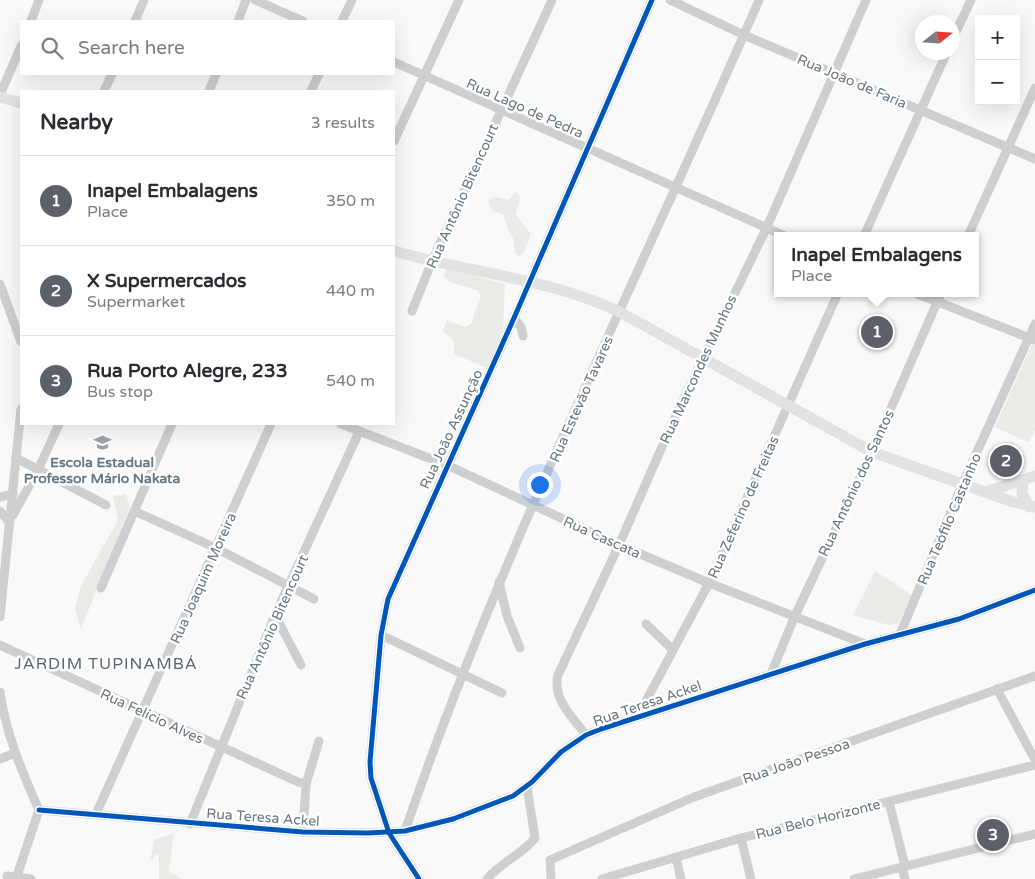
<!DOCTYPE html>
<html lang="en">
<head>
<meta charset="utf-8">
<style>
  :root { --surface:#fff; --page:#f2f2f3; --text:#2b2b33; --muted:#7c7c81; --line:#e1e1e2; --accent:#5c6169 }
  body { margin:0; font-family:"Varela Round",sans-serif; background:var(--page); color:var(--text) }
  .controls { position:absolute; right:15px; top:15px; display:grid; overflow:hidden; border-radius:0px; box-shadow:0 5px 20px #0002 }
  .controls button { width:45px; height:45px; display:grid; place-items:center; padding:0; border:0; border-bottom:1px solid var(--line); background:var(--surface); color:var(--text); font:25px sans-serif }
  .compass { position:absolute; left:915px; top:15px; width:45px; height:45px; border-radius:50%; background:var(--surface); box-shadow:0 5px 20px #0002; rotate:73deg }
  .you { position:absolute; left:539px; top:484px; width:18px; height:18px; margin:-12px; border:4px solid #fff; border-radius:50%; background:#1a73e8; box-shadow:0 0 0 8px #1a73e833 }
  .badge { display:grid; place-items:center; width:32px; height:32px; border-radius:50%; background:var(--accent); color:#fff; font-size:16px; font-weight:700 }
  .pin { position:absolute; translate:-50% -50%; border:2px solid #fff; box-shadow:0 1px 5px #0006 }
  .popup { position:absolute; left:774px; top:232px; width:205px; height:65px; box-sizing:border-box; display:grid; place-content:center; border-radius:0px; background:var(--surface); filter:drop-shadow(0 1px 4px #0005); font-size:16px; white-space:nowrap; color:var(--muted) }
  .popup b { font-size:19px; color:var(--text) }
  .popup::after { content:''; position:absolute; left:50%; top:100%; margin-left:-10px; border:10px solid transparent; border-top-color:var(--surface) }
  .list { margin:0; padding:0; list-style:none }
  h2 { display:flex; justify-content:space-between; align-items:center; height:65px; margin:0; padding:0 20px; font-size:21px }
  h2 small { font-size:16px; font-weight:400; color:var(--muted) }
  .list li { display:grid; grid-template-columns:32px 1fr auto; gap:15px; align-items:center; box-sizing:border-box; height:90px; padding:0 20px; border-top:1px solid var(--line) }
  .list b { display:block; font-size:19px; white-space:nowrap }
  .list p { margin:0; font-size:16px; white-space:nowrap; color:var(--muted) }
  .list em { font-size:16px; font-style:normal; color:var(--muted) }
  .icon { flex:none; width:28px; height:28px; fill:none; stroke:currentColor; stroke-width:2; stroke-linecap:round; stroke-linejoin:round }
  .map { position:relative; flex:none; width:1035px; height:879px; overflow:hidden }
  .search { position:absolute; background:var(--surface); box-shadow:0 5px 20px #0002; left:20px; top:20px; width:375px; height:55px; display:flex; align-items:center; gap:12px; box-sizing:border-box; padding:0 18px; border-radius:0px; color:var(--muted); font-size:19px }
  .panel { position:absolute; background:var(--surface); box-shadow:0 5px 20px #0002; left:20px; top:90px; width:375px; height:335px; border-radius:0px }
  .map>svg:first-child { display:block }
  .green { fill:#e8ebe6 }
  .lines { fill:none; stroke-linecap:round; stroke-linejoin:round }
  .minor { stroke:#cecfd0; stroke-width:9 }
  .major { stroke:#e1e2e2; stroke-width:11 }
  .cycleway-casing { stroke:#fff; stroke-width:8 }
  .cycleway { stroke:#0057b8; stroke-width:5 }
  .labels { text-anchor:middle; stroke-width:5; stroke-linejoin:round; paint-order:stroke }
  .street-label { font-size:14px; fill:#657683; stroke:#fff }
  .poi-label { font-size:14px; font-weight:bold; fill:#657683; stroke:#fff }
  .quarter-label { font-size:16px; letter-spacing:1px; fill:#57646e; stroke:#fff }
</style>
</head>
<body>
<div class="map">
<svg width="1035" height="879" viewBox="0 0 1035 879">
  <rect width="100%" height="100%" fill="#f9f9f9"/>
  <!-- green -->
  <g class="green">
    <path d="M516,191l4,7 -4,17 15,19 -8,19 -4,3 -4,-2 -2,-16 -4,-6 -6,-18 -11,-3 -4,-11 7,-3 14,3z"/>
    <path d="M446,268l59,16 -2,45 -16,39 -33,-14v-13l-11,-10 4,-11 18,7 6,-3 10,-28 -4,-6 -25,-7 -8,-6z"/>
    <path d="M1032,344l3,1v85l-7,12 -33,-15z"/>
    <path d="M126,494l4,13 -49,122 -6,-20 6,-23 37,-66 -5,-24z"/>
    <path d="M875,571l37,24 -14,29 -10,1 -35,-10z"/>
    <path d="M174,833l-5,38 13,8h-23v-23l-2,-2 -7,8 4,-22z"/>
  </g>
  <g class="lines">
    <!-- minor -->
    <g class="minor">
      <path d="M255,0l48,21"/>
      <path d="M670,0l74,35 291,124"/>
      <path d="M31,21l8,-21"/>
      <path d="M135,21l9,-21"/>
      <path d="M238,21l8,-21"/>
      <path d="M342,21l10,-21"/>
      <path d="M952,40l19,-40"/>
      <path d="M394,62l391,174"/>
      <path d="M104,91l8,-17"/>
      <path d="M209,91l7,-17"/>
      <path d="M311,91l8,-17"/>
      <path d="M0,95l21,-49"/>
      <path d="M394,141l65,-141"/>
      <path d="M864,236l83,-184"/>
      <path d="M968,236l67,-148"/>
      <path d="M0,284l21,58"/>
      <path d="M915,293l120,47"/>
      <path d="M412,311l20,-50 120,-261"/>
      <path d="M514,318l7,9 2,9"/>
      <path d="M341,424l106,41 172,80 90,38 156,61"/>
      <path d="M16,458l90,47"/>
      <path d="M0,497l13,-3"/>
      <path d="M0,511l10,12"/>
      <path d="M134,511l82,37 98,51"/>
      <path d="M13,515l25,-45 21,-46"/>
      <path d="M499,582l8,34 13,32"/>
      <path d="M101,588l71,-164"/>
      <path d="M275,615l26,50"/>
      <path d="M0,617l21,-208"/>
      <path d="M646,624l27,26"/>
      <path d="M901,632l61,-147 73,-161"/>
      <path d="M381,635l121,58"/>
      <path d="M0,645l298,137 8,2 -3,48"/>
      <path d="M771,674l23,-56 78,-166 69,-159"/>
      <path d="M997,689l38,71"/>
      <path d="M0,692c6,42 22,80 39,118l-23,69"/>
      <path d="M638,716l71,-133 129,-290"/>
      <path d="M586,735c-13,-17 -34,-36 -28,-60l61,-130 60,-137 88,-181 99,-227"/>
      <path d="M0,759l15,-6"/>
      <path d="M306,784l13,-43"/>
      <path d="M889,802l16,64"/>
      <path d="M39,810l264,22 65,1 37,-2 48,-12 60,-23 19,-14 29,-30 25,-17 15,-6 264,-85 94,-25 76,-29"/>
      <path d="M96,814l175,-390"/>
      <path d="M190,824l85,-209 84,-183"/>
      <path d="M405,831c97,-285 235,-555 354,-831"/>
      <path d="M741,838l10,41"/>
      <path d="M676,858l5,21"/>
      <path d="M902,867l3,12"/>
      <path d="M7,876l24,3"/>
      <path d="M419,879l-30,-46 -18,-55 -1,-16 11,-127 7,-36 126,-281 138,-318"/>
      <path d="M487,879c14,-17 35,-24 48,-41l-8,-51"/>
      <path d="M551,879l-1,-19 144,-63 341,-121"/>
      <path d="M602,879l139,-41 294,-73"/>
      <path d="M854,879l181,-45"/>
    </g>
    <!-- major -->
    <g class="major">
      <path d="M0,97l21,6"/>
      <path d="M394,251c75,22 154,27 226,61l252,140 141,50 22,5"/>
      <path d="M1023,482l-1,11 7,14"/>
      <path d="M986,492l49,-16"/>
    </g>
    <defs>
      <g id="cycleway">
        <path d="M39,810l264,22 65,1 37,-2 48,-12 60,-23 19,-14 29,-30 25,-17 15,-6 264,-85 94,-25 76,-29"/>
        <path d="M419,879l-30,-46 -18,-55 -1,-16 11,-127 7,-36 126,-281 138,-318"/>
      </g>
    </defs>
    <!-- cycleway casing -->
    <use href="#cycleway" class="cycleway-casing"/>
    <!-- cycleway -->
    <use href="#cycleway" class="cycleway"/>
  </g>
  <!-- icons -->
  <defs>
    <symbol id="school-bare" viewBox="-9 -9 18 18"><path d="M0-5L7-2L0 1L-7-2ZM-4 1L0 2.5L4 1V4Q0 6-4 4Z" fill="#99a4ac" stroke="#fff" stroke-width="2.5" paint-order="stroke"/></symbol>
  </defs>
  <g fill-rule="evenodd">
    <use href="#school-bare" x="90" y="430" width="25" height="25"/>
  </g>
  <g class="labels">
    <!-- street labels -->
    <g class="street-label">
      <text transform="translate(852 81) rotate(23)" y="5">Rua João de Faria</text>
      <text transform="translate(525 108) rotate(24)" y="5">Rua Lago de Pedra</text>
      <text transform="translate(462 196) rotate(-66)" y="5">Rua Antônio Bitencourt</text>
      <text transform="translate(698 369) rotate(-65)" y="5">Rua Marcondes Munhos</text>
      <text transform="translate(581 399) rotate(-66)" y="5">Rua Estevão Tavares</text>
      <text transform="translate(451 429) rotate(-65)" y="5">Rua João Assunção</text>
      <text transform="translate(856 483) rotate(-65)" y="5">Rua Antônio dos Santos</text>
      <text transform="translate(743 507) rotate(-66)" y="5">Rua Zeferino de Freitas</text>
      <text transform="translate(949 519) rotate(-67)" y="5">Rua Teófilo Castanho</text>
      <text transform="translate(602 537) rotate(24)" y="5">Rua Cascata</text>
      <text transform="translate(203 578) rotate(-66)" y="5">Rua Joaquim Moreira</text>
      <text transform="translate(272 627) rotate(-66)" y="5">Rua Antônio Bitencourt</text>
      <text transform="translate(647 703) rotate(-19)" y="5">Rua Teresa Ackel</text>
      <text transform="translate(152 716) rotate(25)" y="5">Rua Felício Alves</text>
      <text transform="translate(796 761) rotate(-19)" y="5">Rua João Pessoa</text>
      <text transform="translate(263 817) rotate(4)" y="5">Rua Teresa Ackel</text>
      <text transform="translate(818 819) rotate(-14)" y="5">Rua Belo Horizonte</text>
    </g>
    <!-- poi labels -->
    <g class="poi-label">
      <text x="102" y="467">Escola Estadual<tspan x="102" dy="16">Professor Mário Nakata</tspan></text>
    </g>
    <!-- quarter labels -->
    <g class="quarter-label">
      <text x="106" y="669">JARDIM TUPINAMBÁ</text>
    </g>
  </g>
</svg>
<div class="controls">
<button>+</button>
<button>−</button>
</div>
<svg class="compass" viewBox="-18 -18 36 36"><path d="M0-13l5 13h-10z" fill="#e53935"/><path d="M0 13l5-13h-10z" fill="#7c7c81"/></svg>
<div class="you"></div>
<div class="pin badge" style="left:877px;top:332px">1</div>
<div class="popup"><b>Inapel Embalagens</b>Place</div>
<div class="pin badge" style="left:1006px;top:461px">2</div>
<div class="pin badge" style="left:993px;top:835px">3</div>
<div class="search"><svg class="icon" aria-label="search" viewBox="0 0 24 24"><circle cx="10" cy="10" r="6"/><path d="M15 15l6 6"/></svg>Search here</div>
<section class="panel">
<h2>Nearby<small>3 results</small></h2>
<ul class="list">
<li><span class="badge">1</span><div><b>Inapel Embalagens</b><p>Place</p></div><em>350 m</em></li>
<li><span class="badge">2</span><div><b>X Supermercados</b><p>Supermarket</p></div><em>440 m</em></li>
<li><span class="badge">3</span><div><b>Rua Porto Alegre, 233</b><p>Bus stop</p></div><em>540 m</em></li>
</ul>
</section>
</div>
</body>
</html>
